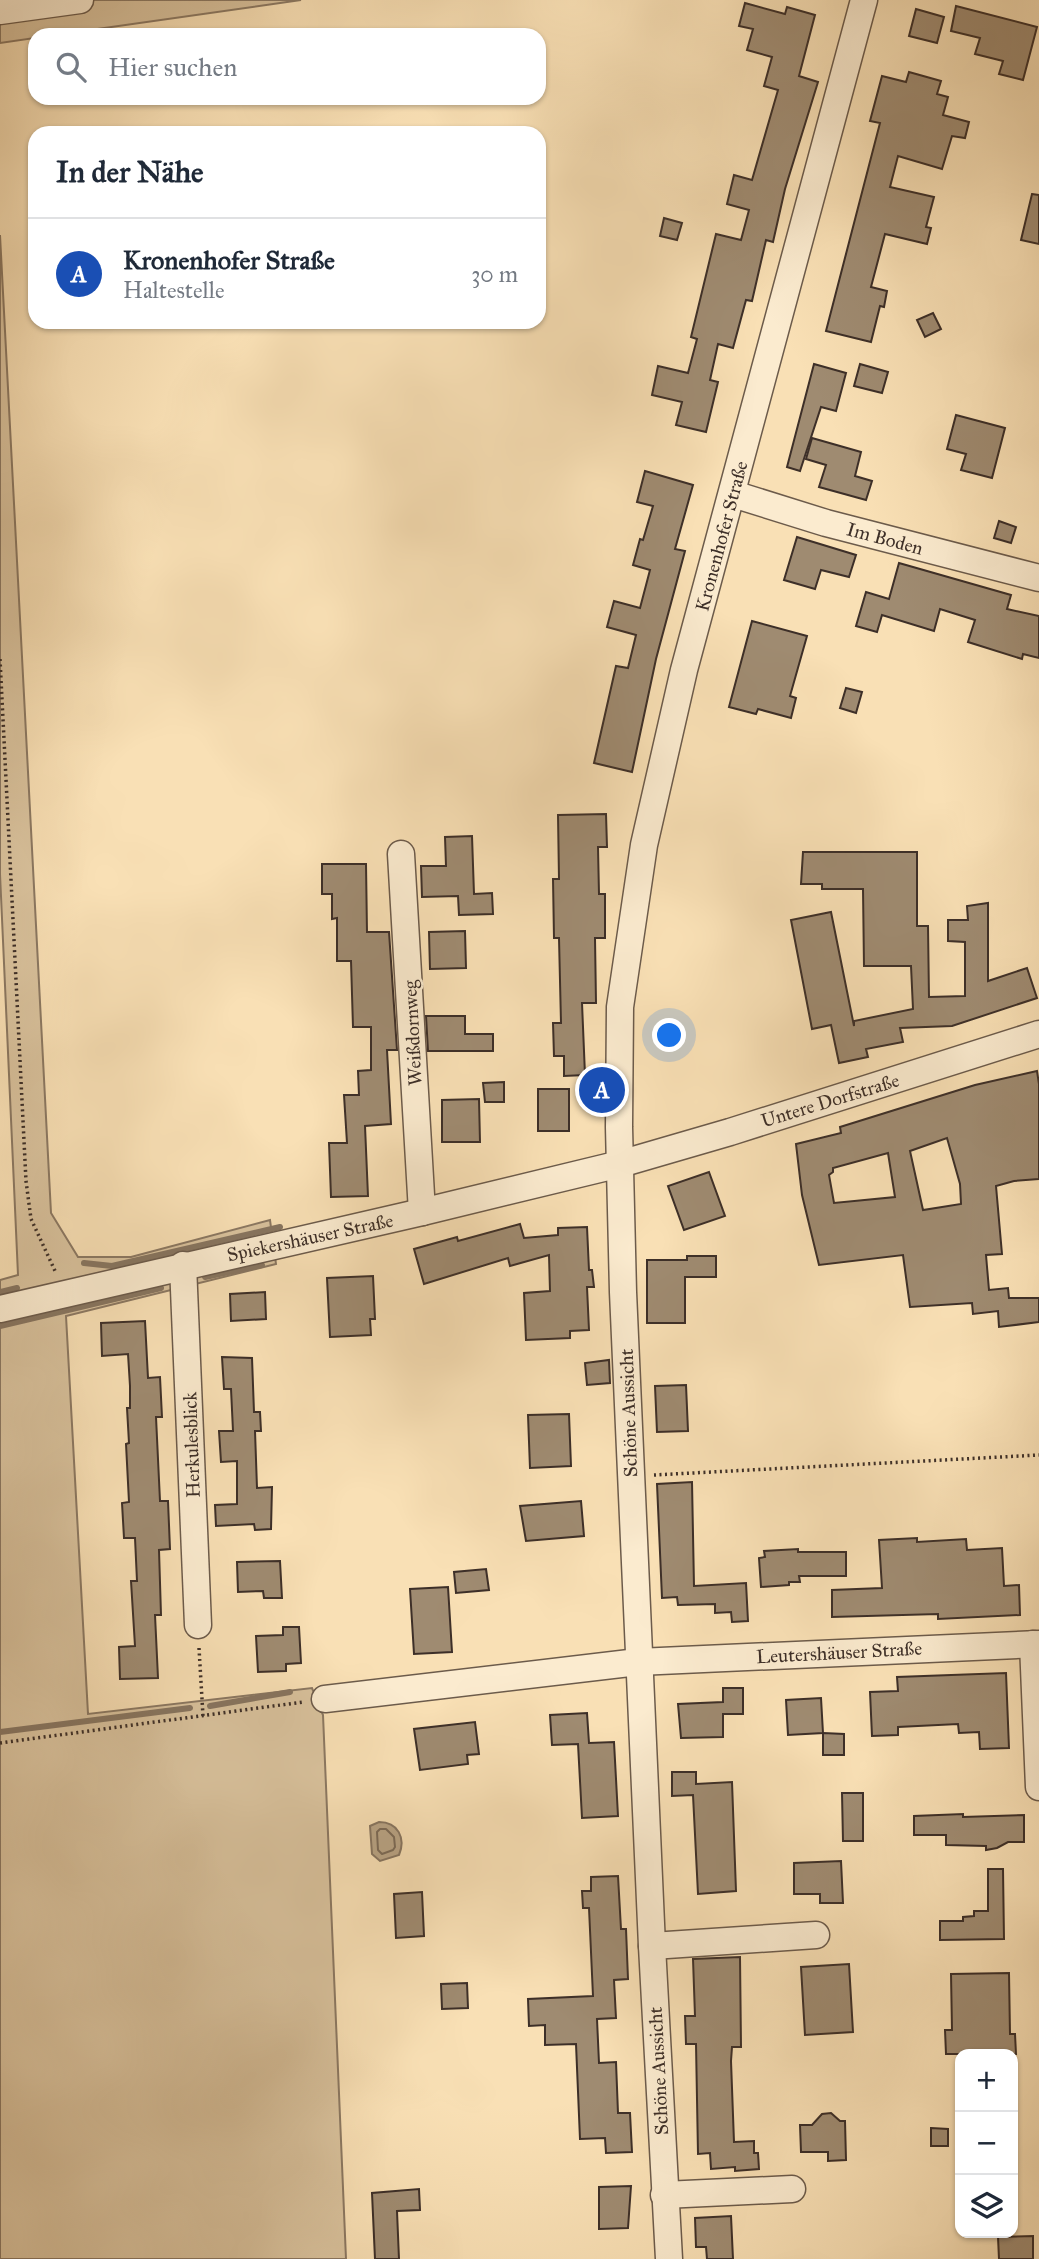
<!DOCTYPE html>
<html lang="de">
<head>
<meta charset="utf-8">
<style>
  :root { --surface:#fff; --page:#f6f6f7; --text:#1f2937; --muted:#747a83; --line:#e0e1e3; --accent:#1a73e8 }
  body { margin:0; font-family:"IM FELL Great Primer",serif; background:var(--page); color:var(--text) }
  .controls { position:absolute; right:21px; bottom:21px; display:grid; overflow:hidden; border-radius:14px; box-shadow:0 2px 5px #0004 }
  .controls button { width:63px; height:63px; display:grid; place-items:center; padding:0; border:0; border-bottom:2px solid var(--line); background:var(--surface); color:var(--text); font:35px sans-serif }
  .you { position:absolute; left:670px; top:1036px; width:24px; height:24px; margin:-18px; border:5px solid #fff; border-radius:50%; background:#1a73e8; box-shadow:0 0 0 10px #1a73e833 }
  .badge { display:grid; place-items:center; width:46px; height:46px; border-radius:50%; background:var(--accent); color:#fff; font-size:23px; font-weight:700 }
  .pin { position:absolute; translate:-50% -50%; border:4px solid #fff; box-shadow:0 2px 7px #0006 }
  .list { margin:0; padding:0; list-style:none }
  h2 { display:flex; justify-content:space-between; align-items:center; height:91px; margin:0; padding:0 28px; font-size:30px }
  h2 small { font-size:23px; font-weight:400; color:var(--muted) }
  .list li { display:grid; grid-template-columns:46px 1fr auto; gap:21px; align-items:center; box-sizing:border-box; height:112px; padding:0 28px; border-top:2px solid var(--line) }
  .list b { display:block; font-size:26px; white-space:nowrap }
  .list p { margin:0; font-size:23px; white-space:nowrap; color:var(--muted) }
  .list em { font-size:23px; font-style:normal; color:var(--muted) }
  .icon { flex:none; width:38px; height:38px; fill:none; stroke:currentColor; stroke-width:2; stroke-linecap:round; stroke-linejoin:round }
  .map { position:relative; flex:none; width:1039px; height:2259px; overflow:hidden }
  .search { position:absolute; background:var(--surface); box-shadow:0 2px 5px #0004; left:28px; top:28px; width:518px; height:77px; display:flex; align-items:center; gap:18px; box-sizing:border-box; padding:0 24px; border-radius:21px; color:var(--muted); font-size:26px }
  .panel { position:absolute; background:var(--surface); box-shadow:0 2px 5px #0004; left:28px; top:126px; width:518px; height:203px; border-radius:21px }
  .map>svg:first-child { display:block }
  .green { fill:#d9c29d; stroke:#8b7862; stroke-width:2 }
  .water { fill:#b9a485; stroke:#877560; stroke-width:2 }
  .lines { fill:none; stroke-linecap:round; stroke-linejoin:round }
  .shore { stroke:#7b6a56; stroke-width:2 }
  .stream { stroke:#877560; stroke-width:6 }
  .building { fill:#9f8b71; stroke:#3d2f28; stroke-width:2; fill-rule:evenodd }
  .minor-casing { stroke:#6c5b4b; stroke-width:29 }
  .path { stroke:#3d2f28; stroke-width:3.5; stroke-dasharray:2 3.5; stroke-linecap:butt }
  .minor { stroke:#fbebcf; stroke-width:26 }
  .labels { text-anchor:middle; stroke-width:5; stroke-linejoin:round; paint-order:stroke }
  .street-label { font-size:19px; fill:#3d2f28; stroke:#fbebcf }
</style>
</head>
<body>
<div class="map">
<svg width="1039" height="2259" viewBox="0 0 1039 2259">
  <rect width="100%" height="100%" fill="#f9e0b5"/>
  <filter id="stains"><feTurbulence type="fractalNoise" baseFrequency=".00286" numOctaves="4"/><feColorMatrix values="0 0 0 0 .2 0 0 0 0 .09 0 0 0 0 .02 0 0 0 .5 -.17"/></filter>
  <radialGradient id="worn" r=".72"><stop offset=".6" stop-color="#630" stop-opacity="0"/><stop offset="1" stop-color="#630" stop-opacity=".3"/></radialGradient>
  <!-- green -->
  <g class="green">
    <path d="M0,0h301l-246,35h-20v3l-35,5z"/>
    <path d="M0,235l51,978 27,44h53l139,-37 6,44 -210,52 22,398 224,-26 11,27 23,544h-346v-979l18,-5 -18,-401z"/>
  </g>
  <!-- water -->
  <path class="water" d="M379,1822c19,0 27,16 20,33l-19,6 -8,-7 -2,-28z"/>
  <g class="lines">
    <!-- shore -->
    <path class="shore" d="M386,1829l8,8 1,10 -2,3 -11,4 -4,-4 -1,-18 3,-3z"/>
    <!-- stream -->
    <g class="stream">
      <path d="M84,1263l28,3 168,-39"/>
      <path d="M205,1277l57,-12"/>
      <path d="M0,1292l17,-4"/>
      <path d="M0,1326l161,-38"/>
      <path d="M210,1706l80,-14"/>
      <path d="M0,1732l190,-24"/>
    </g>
  </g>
  <!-- building -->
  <g class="building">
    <path d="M745,3l40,11 2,-7 28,8 -16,61 19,6 -33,107 -12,53 -7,-2 -14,61 -6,-1 -13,48 -15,-4 -8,36 8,2 -12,50 -30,-7 6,-23 -30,-7 6,-29 30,7 9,-34 -6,-2 25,-103 25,6 8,-30 -22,-6 7,-29 18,5 26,-90 -14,-4 8,-29 -25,-7 6,-21 -14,-3z"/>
    <path d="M956,6l81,21 -14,53 -24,-6 4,-13 -28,-7 5,-16 -29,-7z"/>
    <path d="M916,9l28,8 -7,26 -28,-7z"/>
    <path d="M909,72l32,9 -4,13 11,3 -5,18 26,7 -4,16 -13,-2 -10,33 -44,-13 -8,31 44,10 -8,30 5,1 -4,16 -42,-10 -14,53 16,4 -3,16 -4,-1 -9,36 -45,-11 54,-208 -10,-2 12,-45 24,6z"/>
    <path d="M1032,194l7,1v49l-18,-4z"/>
    <path d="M664,218l18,5 -5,17 -17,-4z"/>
    <path d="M933,313l8,16 -16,8 -8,-17z"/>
    <path d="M814,364l32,9 -10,38 -15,-4 -21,64 -13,-4z"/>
    <path d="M860,364l28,8 -6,21 -28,-7z"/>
    <path d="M956,415l49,13 -13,50 -31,-8 5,-16 -19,-5z"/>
    <path d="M812,438l49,14 -6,24 17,5 -6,19 -47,-13 7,-22 -20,-6z"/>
    <path d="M645,471l48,14 -18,64 10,2 -29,108 -24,113 -38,-9 22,-97 12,2 8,-33 -29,-8 7,-26 26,7 10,-38 -17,-5 7,-26 3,1 10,-34 -16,-4z"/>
    <path d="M999,521l17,6 -5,16 -17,-5z"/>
    <path d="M797,537l59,18 -7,22 -28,-7 -6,19 -31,-9z"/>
    <path d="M899,563l112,32 -4,14 32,7v42l-16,-4 -1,5 -54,-17 7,-22 -35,-11 -6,22 -52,-16 -5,17 -21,-6 10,-34 23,7z"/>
    <path d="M752,621l55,15 -17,60 6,2 -5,20 -33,-9 -2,5 -27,-7z"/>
    <path d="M846,688l16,4 -6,21 -16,-5z"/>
    <path d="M606,814l1,33h-9l1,47h6v44h-10l1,65h-14l3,72 -21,1v-20h-10l-1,-33h8l-2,-85h-5l-1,-59h6l-1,-64z"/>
    <path d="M472,836l2,58 18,-1 1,21 -34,1 -1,-19 -36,1 -1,-31h25l-1,-29z"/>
    <path d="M803,852h114v74h11l1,71 36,-1v-54l-17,-1v-21h20l-1,-14 21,-3v78l39,-13 10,30 -85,28 -52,2 3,14 -37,7 2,8 -29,6 -8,-38 -19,4 -21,-109 40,-8 23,114v-5l59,-12 -2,-43h-47l-1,-77h-41v-5h-21z"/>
    <path d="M322,864h44l1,68h22l8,118h-10l4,74 -26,2 3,70 -37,1 -2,-54h18l-3,-48h15l-1,-24 13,-1v-43h-18l-2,-66h-14v-43l-5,1v-25h-10z"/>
    <path d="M465,931l1,37 -36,1 -1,-37z"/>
    <path d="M426,1016h39v18h28v17h-65z"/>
    <path d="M1037,1071l2,13v95l-25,2 -18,5 6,68 -16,1 3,35 19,-2 1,10h30v24l-40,5 -1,-16 -25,3 -1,-11 -62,4 -7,-52 -84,10 -17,-70 -6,-51 45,-11 -1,-6 135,-42zM947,1138l13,46 1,20 -38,6 -13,-59zM888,1153l7,44 -61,6 -5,-28 4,-3v-4z"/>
    <path d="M504,1082v20h-19l-2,-19z"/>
    <rect x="538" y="1089" width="31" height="42"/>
    <path d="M479,1099l1,43h-38v-42z"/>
    <path d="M709,1172l16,44 -41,14 -16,-44z"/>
    <path d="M520,1224l4,14 34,-3v-7l29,-1 2,43h3l2,17h-7l2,43 -19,1v7l-44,2 -2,-47 26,-2 -1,-36 -39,11 -2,-8 -84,26 -10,-35 43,-12 1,4z"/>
    <path d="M687,1256h29v21h-31v46h-38v-63h40z"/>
    <path d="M373,1276l2,43h-5l1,16 -41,2 -3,-59z"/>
    <path d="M265,1292l1,27 -35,2 -1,-27z"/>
    <path d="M145,1321l3,57 12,-1 2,40h-6l4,84h8l2,48 -11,1 2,65h-6l3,63 -38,1 -1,-32 16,-1 -4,-65h6l-2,-43h-11l-2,-35 7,-1 -3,-58 3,-1 -2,-35h3v-22l-2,-32 -26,2 -1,-33z"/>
    <path d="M222,1357l30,1 2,54h6l1,19h-6l2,57 15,-1 -1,42 -16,1 -1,-6 -38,2 -1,-21 22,-1v-43l-16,1 -2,-31h14l-2,-42h-7z"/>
    <path d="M609,1360l1,23 -23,2 -2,-22z"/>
    <path d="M686,1385l2,46 -31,1 -2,-46z"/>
    <path d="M569,1414l2,52 -41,2 -2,-53z"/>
    <path d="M692,1482l2,104 52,-3 2,38 -16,1 -1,-10 -16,1v-9l-37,1 -1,-8 -15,1 -5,-114z"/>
    <path d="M581,1501l3,35 -58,5 -6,-35z"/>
    <path d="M917,1538v4l49,-3 1,11 35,-2 2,38 15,-1 1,30 -82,4v-5l-106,3v-27l50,-2 -3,-48z"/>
    <path d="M798,1549v3h48v24h-47l1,6h-11v3l-28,2 -2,-29 6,-1 -1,-6z"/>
    <path d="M280,1561l2,37h-18l-1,-7 -25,1 -1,-30z"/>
    <path d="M486,1569l3,21 -33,3 -2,-21z"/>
    <path d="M448,1587l4,65 -38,2 -4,-65z"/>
    <path d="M283,1627h16l2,36 -15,1v7l-28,1 -2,-36 27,-1z"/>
    <path d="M1006,1673l3,75 -29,1 -1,-17 -20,1 -1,-9 -60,3v8l-26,1 -2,-44 28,-1 -1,-14z"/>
    <path d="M723,1688h20v26h-20v23l-42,1 -3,-34 45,-2z"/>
    <path d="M821,1698l2,35 -35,2 -2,-35z"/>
    <path d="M587,1713l2,30 25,-1 4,74 -36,2 -4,-74 -26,1 -2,-30z"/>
    <path d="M475,1722l4,32 -12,1 1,9 -48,6 -6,-41z"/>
    <path d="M823,1733l21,1v21h-21z"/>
    <path d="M672,1772h24v12l36,-2 4,109 -38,3 -5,-99 -21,1z"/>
    <path d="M842,1793h21v48h-20z"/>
    <path d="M963,1814v3l61,-2v27h-16l-11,6 -11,2v-4l-40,-1v-10h-32v-19z"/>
    <path d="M841,1861l2,42h-23v-9h-26v-31z"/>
    <path d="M988,1869h15l1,70 -64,1v-19h23v-4l11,-1v-5h14z"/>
    <path d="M618,1876l3,53h5l2,50 -14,1 2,38 -19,1 2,44 17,-1 2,51h12l2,39 -26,1 -1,-15 -25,1 -4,-95 -31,1v-20l-16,1 -1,-27 65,-3 -4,-88h-6l-1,-17h9v-14z"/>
    <path d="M422,1892l2,44 -28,2 -2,-44z"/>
    <path d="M740,1957l1,90h-9l-1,14 3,81 20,-1v12h4l1,16 -24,2v-4l-24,2 -1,-16 -12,1 -2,-110h-10l-1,-28h10l-2,-57z"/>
    <path d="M849,1964l4,68 -48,3 -4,-68z"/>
    <path d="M1009,1973l1,61h5l1,20h-70l-1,-24h7l-1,-56z"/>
    <path d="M467,1983l1,25 -26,1 -1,-25z"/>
    <path d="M831,2113l9,8h5l1,39 -18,1v-9h-27l-1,-27h12l10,-11z"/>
    <path d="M931,2128l17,1v17h-17z"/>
    <path d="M631,2186l-3,42 -29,1v-42z"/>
    <path d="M419,2189l1,21 -23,1 2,48h-24l-3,-66z"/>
    <path d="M731,2216l2,43h-26l-1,-12h-10l-1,-29z"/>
    <path d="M1033,2236v23h-34l-1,-22z"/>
  </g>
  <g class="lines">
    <defs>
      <g id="minor">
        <path d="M0,11l80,-11"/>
        <path d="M733,494l93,29 213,55"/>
        <path d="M401,854l21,358"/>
        <path d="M183,1265l15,360"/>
        <path d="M0,1309l422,-97 198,-48 110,-32 309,-98"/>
        <path d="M1033,1644l6,143"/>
        <path d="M325,1699l313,-37 401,-18"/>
        <path d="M652,1946l164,-11"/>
        <path d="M664,2195l128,-6"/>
        <path d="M669,2259l-17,-313 -29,-654 -4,-165 1,-120 24,-162 40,-175 180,-670"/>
      </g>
    </defs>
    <!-- minor casing -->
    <use href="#minor" class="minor-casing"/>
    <!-- path -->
    <g class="path">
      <path d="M0,659l26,522 5,38 25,54"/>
      <path d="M654,1475l385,-20"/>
      <path d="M199,1648l4,68"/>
      <path d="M0,1743l303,-41"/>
    </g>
    <!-- minor -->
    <use href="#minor" class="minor"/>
  </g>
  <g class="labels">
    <!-- street labels -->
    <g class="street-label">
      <text transform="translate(721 536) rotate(-75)" y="7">Kronenhofer Straße</text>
      <text transform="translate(885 538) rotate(15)" y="7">Im Boden</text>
      <text transform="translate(412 1033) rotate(-93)" y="7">Weißdornweg</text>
      <text transform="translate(830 1100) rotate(-17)" y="7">Untere Dorfstraße</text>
      <text transform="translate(310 1237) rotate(-12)" y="7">Spiekershäuser Straße</text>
      <text transform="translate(628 1413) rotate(-92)" y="7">Schöne Aussicht</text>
      <text transform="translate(191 1445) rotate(-92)" y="7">Herkulesblick</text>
      <text transform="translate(839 1652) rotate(-3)" y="7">Leutershäuser Straße</text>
      <text transform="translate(658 2071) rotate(-93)" y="7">Schöne Aussicht</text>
    </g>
  </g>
  <rect width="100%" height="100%" filter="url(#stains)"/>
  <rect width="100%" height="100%" fill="url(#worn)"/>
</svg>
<div class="controls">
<button>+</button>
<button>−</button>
<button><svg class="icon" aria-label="layers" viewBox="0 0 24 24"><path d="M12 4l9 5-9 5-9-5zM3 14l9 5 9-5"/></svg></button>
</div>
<div class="you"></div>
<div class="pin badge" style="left:602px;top:1090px;background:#1a4fb4">A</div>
<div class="search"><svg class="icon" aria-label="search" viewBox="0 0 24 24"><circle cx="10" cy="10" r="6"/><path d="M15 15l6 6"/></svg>Hier suchen</div>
<section class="panel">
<h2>In der Nähe<small></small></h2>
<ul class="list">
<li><span class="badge" style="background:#1a4fb4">A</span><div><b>Kronenhofer Straße</b><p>Haltestelle</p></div><em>30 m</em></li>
</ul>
</section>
</div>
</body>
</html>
